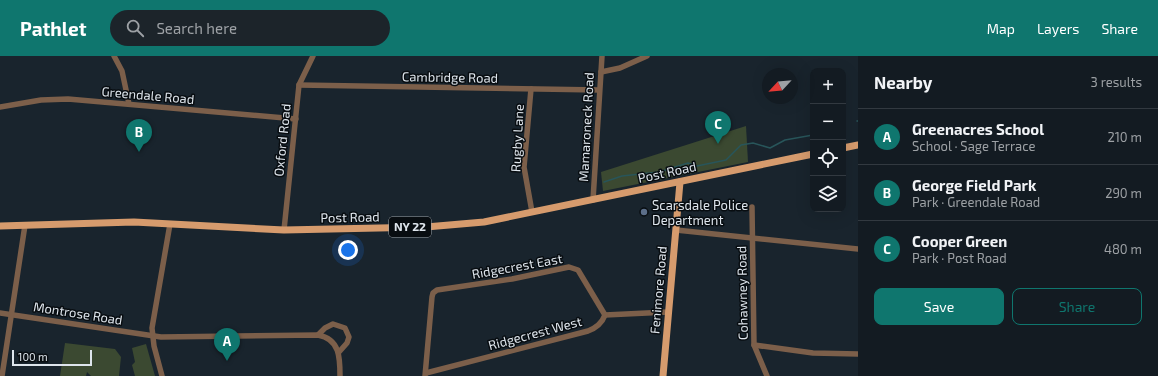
<!DOCTYPE html>
<html lang="en">
<head>
<meta charset="utf-8">
<style>
  :root { --surface:#131b22; --page:#1c242a; --text:#f1f3f6; --muted:#9da1a5; --line:#323940; --accent:#0f766e }
  body { margin:0; font-family:"Exo 2",sans-serif; background:var(--page); color:var(--text) }
  .controls { position:absolute; right:12px; top:12px; display:grid; overflow:hidden; border-radius:8px; box-shadow:0 4px 16px #0002 }
  .controls button { width:36px; height:36px; display:grid; place-items:center; padding:0; border:0; border-bottom:1px solid var(--line); background:var(--surface); color:var(--text); font:20px sans-serif }
  .compass { position:absolute; left:762px; top:12px; width:36px; height:36px; border-radius:50%; background:var(--surface); box-shadow:0 4px 16px #0002; rotate:244deg }
  .scale { position:absolute; left:12px; bottom:10px; width:80px; box-sizing:border-box; padding-left:4px; border:2px solid #dee5ec; border-top:0; font-size:11px; line-height:14px; white-space:nowrap; color:#dee5ec; -webkit-text-stroke:3px #080d11; paint-order:stroke }
  .you { position:absolute; left:348px; top:194px; width:14px; height:14px; margin:-10px; border:3px solid #fff; border-radius:50%; background:#1a73e8; box-shadow:0 0 0 6px #1a73e833 }
  .badge { display:grid; place-items:center; width:26px; height:26px; border-radius:50%; background:var(--accent); color:#fff; font-size:13px; font-weight:700 }
  .pin { position:absolute; translate:-50% -33px; filter:drop-shadow(0 1px 2px #0008) }
  .pin::after { content:''; position:absolute; top:21px; width:14px; height:12px; background:inherit; clip-path:polygon(0 0,100% 0,50% 100%) }
  .list { margin:0; padding:0; list-style:none }
  h2 { display:flex; justify-content:space-between; align-items:center; height:52px; margin:0; padding:0 16px; font-size:17px }
  h2 small { font-size:13px; font-weight:400; color:var(--muted) }
  .list li { display:grid; grid-template-columns:26px 1fr auto; gap:12px; align-items:center; box-sizing:border-box; height:56px; padding:0 16px; border-top:1px solid var(--line) }
  .list b { display:block; font-size:15px; white-space:nowrap }
  .list p { margin:0; font-size:13px; white-space:nowrap; color:var(--muted) }
  .list em { font-size:13px; font-style:normal; color:var(--muted) }
  .actions { display:flex; gap:8px; padding:12px 16px }
  .actions a { flex:1; padding:9px 0; border:1px solid var(--accent); border-radius:8px; text-align:center; font-size:14px; color:var(--accent) }
  .actions .main { background:var(--accent); color:#fff }
  .icon { flex:none; width:22px; height:22px; fill:none; stroke:currentColor; stroke-width:2; stroke-linecap:round; stroke-linejoin:round }
  .map { position:relative; flex:none; width:858px; height:320px; overflow:hidden }
  header { display:flex; align-items:center; gap:24px; box-sizing:border-box; height:56px; padding:0 20px; background:var(--accent); color:#fff }
  header strong { font-size:19px }
  nav { display:flex; gap:22px; margin-inline-start:auto; font-size:14px }
  .search { width:280px; height:36px; background:var(--page); display:flex; align-items:center; gap:10px; box-sizing:border-box; padding:0 14px; border-radius:22px; color:var(--muted); font-size:15px }
  main { display:flex }
  aside { flex:1; background:var(--surface) }
  .map>svg:first-child { display:block }
  .green { fill:#3b4931 }
  .lines { fill:none; stroke-linecap:round; stroke-linejoin:round }
  .stream { stroke:#28555a; stroke-width:1.5 }
  .minor { stroke:#7c5f4a; stroke-width:5.5 }
  .major { stroke:#d69b6d; stroke-width:7 }
  .service-dot { fill:#5c6f8a; stroke:#080d11; stroke-width:1.5 }
  .labels { text-anchor:middle; stroke-width:3; stroke-linejoin:round; paint-order:stroke }
  .shield { fill:#080d11; stroke:#9ea4aa; stroke-width:1 }
  .shield-label { font-size:12px; font-weight:bold; fill:#dee5ec }
  .street-label { font-size:13px; fill:#dee5ec; stroke:#080d11 }
  .poi-label { font-size:13px; fill:#dee5ec; stroke:#080d11; text-anchor:start }
</style>
</head>
<body>
<header>
<strong>Pathlet</strong>
<div class="search"><svg class="icon" aria-label="search" viewBox="0 0 24 24"><circle cx="10" cy="10" r="6"/><path d="M15 15l6 6"/></svg>Search here</div>
<nav><a>Map</a><a>Layers</a><a>Share</a></nav>
</header>
<main>
<div class="map">
<svg width="858" height="320" viewBox="0 0 858 320">
  <rect width="100%" height="100%" fill="#19242d"/>
  <!-- green -->
  <g class="green">
    <path d="M746,70l2,36 -145,29 -2,-19z"/>
    <path d="M65,287l50,6 6,8 -2,19h-28l-4,-4 -1,4h-26z"/>
    <path d="M146,288l9,32h-20l-3,-11 3,-3 -3,-14z"/>
  </g>
  <g class="lines">
    <!-- stream -->
    <g class="stream">
      <path d="M857,65h1"/>
      <path d="M604,126l18,-6 37,-4 29,-9 9,3 29,-6 15,-15 12,-2 17,5 15,-8 28,-5"/>
    </g>
    <!-- minor -->
    <g class="minor">
      <path d="M114,0l8,15 7,33"/>
      <path d="M601,16l19,-4 27,-12"/>
      <path d="M299,29l300,5"/>
      <path d="M531,33l-7,78 8,45"/>
      <path d="M0,51l41,-7 27,-1 228,20"/>
      <path d="M593,144l9,-144"/>
      <path d="M752,151l2,138 13,31"/>
      <path d="M284,174l15,-145 14,-29"/>
      <path d="M676,174l182,19"/>
      <path d="M0,257l161,24 157,-2c22,4 22,23 22,41"/>
      <path d="M605,259l63,-3"/>
      <path d="M318,279l7,-7 8,-4 12,4 4,9 -2,6 -8,9"/>
      <path d="M754,289l59,8 45,1"/>
      <path d="M426,317l162,-42c8,-3 14,-8 17,-16"/>
      <path d="M2,320l23,-151"/>
      <path d="M162,320l-8,-30 -2,-18 18,-104"/>
      <path d="M425,320l7,-79 1,-4 4,-3 75,-11 57,-12 9,3 27,45"/>
    </g>
    <!-- major -->
    <g class="major">
      <path d="M843,92l15,-3"/>
      <path d="M0,170l134,-4 150,8 142,-3 58,-5 329,-68"/>
      <path d="M663,320l17,-194"/>
    </g>
  </g>
  <!-- markers -->
  <circle class="service-dot" cx="644" cy="156" r="4"/>
  <g class="labels">
    <!-- shield labels -->
    <rect class="shield" x="389" y="161" width="42" height="20" rx="3"/>
    <g class="shield-label">
      <text x="410" y="175">NY 22</text>
    </g>
    <!-- street labels -->
    <g class="street-label">
      <text transform="translate(450 21) rotate(1)" y="5">Cambridge Road</text>
      <text transform="translate(148 39) rotate(5)" y="5">Greendale Road</text>
      <text transform="translate(586 71) rotate(-87)" y="5">Mamaroneck Road</text>
      <text transform="translate(517 82) rotate(-87)" y="5">Rugby Lane</text>
      <text transform="translate(282 84) rotate(-84)" y="5">Oxford Road</text>
      <text transform="translate(667 116) rotate(-12)" y="5">Post Road</text>
      <text transform="translate(350 161) rotate(-1)" y="5">Post Road</text>
      <text transform="translate(517 210) rotate(-10)" y="5">Ridgecrest East</text>
      <text transform="translate(658 234) rotate(-85)" y="5">Fenimore Road</text>
      <text transform="translate(742 237) rotate(-91)" y="5">Cohawney Road</text>
      <text transform="translate(78 257) rotate(9)" y="5">Montrose Road</text>
      <text transform="translate(535 277) rotate(-15)" y="5">Ridgecrest West</text>
    </g>
    <!-- poi labels -->
    <g class="poi-label">
      <text x="652" y="154">Scarsdale Police<tspan x="652" dy="15">Department</tspan></text>
    </g>
  </g>
</svg>
<div class="controls">
<button>+</button>
<button>−</button>
<button><svg class="icon" aria-label="locate" viewBox="0 0 24 24"><circle cx="12" cy="12" r="6"/><path d="M12 2v4M12 18v4M2 12h4M18 12h4"/></svg></button>
<button><svg class="icon" aria-label="layers" viewBox="0 0 24 24"><path d="M12 4l9 5-9 5-9-5zM3 14l9 5 9-5"/></svg></button>
</div>
<svg class="compass" viewBox="-18 -18 36 36"><path d="M0-13l5 13h-10z" fill="#e53935"/><path d="M0 13l5-13h-10z" fill="#9da1a5"/></svg>
<div class="scale">100 m</div>
<div class="you"></div>
<div class="pin badge" style="left:227px;top:305px">A</div>
<div class="pin badge" style="left:139px;top:96px">B</div>
<div class="pin badge" style="left:718px;top:88px">C</div>
</div>
<aside>
<h2>Nearby<small>3 results</small></h2>
<ul class="list">
<li><span class="badge">A</span><div><b>Greenacres School</b><p>School · Sage Terrace</p></div><em>210 m</em></li>
<li><span class="badge">B</span><div><b>George Field Park</b><p>Park · Greendale Road</p></div><em>290 m</em></li>
<li><span class="badge">C</span><div><b>Cooper Green</b><p>Park · Post Road</p></div><em>480 m</em></li>
</ul>
<div class="actions"><a class="main">Save</a><a>Share</a></div>
</aside>
</main>
</body>
</html>
